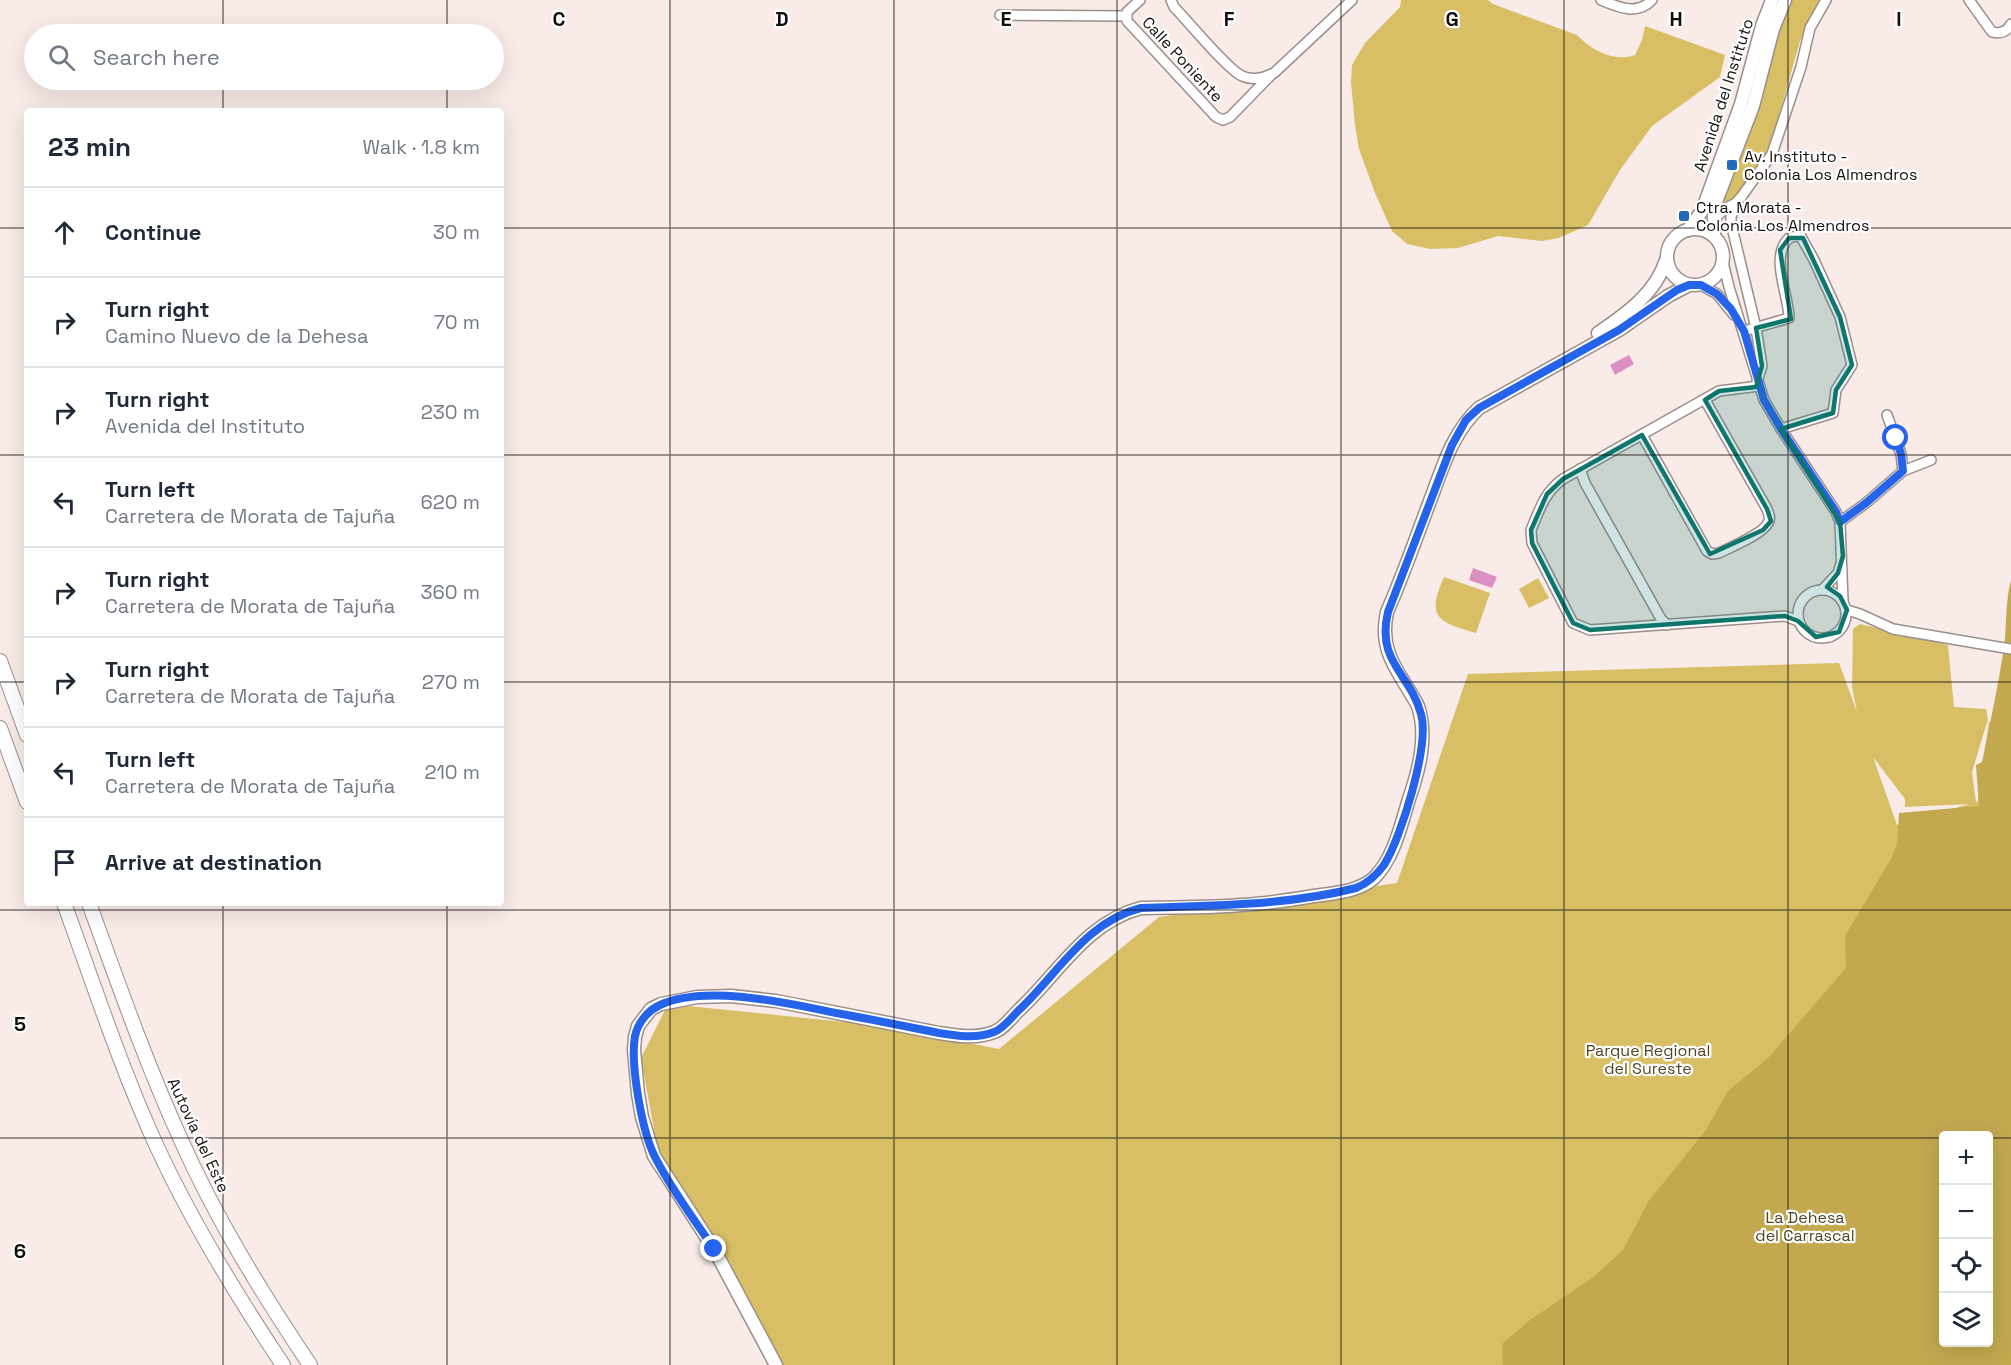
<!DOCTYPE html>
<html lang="en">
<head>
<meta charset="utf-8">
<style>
  :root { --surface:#fff; --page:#f6f6f7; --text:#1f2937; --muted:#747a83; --line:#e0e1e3 }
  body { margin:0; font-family:"Space Grotesk",sans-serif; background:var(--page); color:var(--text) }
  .controls { position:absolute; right:18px; bottom:18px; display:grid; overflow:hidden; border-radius:6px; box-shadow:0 6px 24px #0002 }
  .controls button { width:54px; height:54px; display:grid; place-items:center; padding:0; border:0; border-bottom:2px solid var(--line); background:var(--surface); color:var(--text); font:30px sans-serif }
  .stop { position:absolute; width:18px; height:18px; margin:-14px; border:4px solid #2563eb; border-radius:50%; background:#fff }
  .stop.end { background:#2563eb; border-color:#fff; box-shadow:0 2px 6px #0008 }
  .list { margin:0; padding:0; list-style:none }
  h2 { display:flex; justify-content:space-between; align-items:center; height:78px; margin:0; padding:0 24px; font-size:26px }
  h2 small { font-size:20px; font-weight:400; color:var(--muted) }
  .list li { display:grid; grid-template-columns:39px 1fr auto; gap:18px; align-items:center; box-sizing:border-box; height:90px; padding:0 24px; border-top:2px solid var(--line) }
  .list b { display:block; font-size:22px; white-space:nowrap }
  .list p { margin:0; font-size:20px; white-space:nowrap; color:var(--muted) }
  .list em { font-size:20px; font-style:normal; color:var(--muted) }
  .icon { flex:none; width:33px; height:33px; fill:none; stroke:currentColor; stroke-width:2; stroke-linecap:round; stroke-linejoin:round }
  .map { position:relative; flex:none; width:2011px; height:1365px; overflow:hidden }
  .search { position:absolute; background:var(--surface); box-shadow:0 6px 24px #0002; left:24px; top:24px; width:480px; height:66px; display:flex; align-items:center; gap:15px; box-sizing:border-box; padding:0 21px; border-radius:33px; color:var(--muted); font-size:22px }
  .panel { position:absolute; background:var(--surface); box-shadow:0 6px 24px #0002; left:24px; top:108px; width:480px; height:798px; border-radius:6px }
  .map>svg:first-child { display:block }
  .green { fill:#d8be65; fill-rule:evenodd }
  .forest { fill:#c2a84f; fill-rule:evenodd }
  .water { fill:#db8fc3 }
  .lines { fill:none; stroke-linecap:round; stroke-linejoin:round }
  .minor-casing { stroke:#9b8e8b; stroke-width:12 }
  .major-casing { stroke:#9b8e8b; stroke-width:15 }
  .highway-casing { stroke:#9b8e8b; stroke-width:16 }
  .minor { stroke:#fff; stroke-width:9 }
  .major { stroke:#fff; stroke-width:12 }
  .highway { stroke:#fff; stroke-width:14 }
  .route { stroke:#2563eb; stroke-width:8 }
  .marked { fill:#0f766e; fill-opacity:0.2; stroke:#0f766e; stroke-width:4.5; stroke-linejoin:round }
  .grid { fill:none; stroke:#120e0c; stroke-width:1.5; stroke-opacity:0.55 }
  .poi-dot { fill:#216aba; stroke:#fff; stroke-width:2 }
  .labels { text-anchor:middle; stroke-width:4.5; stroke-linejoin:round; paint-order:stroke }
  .street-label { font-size:16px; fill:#120e0c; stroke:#fff }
  .poi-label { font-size:16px; fill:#120e0c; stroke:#fff; text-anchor:start }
  .park-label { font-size:16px; fill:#50451f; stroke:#fff }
  .grid-label { font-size:20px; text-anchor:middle; font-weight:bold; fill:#120e0c; stroke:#fff; stroke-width:4.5; stroke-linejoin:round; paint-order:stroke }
</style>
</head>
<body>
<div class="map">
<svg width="2011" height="1365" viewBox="0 0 2011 1365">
  <rect width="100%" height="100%" fill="#f9ebe7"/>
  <!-- green -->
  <g class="green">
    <path d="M1401,0h87l5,4 84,31c15,16 37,27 58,20l7,-15 3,-14 80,29 -5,22 -68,49 -32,44 -32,55 -29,13 -17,3 -44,-5 -40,12 -28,1 -23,-5 -15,-13 -17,-38 -16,-44 -4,-24 -4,-43 1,-17 13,-22 35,-36z"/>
    <path d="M1789,0h32l-21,41 -28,99c-8,20 -21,38 -34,55 -5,6 -13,9 -19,16z"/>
    <path d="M1444,577l46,16 -14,40c-39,-11 -50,-16 -32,-56z"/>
    <path d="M1538,578l11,20 -20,10 -10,-19z"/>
    <path d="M1860,624l88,21 6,62 32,2 2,10 -16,53 4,30 2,-1 11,-80 22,14v630h-1236l-114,-197 -20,-110 27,-54 206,21 125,24 160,-132 238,-34 71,-209 371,-11 18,49 -5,-25 1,-58zM1873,757l32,42v8l64,-3 -72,21zM1944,1136h44v206h-44z"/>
  </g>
  <!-- forest -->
  <path class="forest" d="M2011,580v785h-508l-1,-21 28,-24 62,-42 31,-28 25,-48 58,-72 22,-39 41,-34 77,-89 -1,-32 46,-77 6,-15 2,-31 80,-7 -3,-41 6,-3c8,-38 16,-76 22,-114 3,-23 1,-46 7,-68zM1944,1136h44v206h-44z"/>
  <!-- water -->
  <g class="water">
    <path d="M1629,355l5,9 -19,11 -5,-10z"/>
    <path d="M1473,568l24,9 -5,11 -23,-8z"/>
  </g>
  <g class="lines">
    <defs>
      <g id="minor">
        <path d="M1140,0l-13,12v9l89,96 7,3 7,-3 41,-42"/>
        <path d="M1171,0l3,7c14,14 53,62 68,69 11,5 21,2 32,-3l78,-73"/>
        <path d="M1601,0c17,7 36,16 51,0"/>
        <path d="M1969,0l23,32c8,2 15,0 19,-8"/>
        <path d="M1000,15l126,1"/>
        <path d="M1736,203l-5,14v6l25,105 6,38 -5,15"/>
        <path d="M1714,220l10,-11 12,-6 6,-7 30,-42 29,-87 9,-39 16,-28"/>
        <path d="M1723,262l6,25 35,113 17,29 55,83 4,10 3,79"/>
        <path d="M1701,285l16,9 17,21"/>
        <path d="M1744,331l45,-13c0,-23 -20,-61 0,-80l11,-3 14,25 26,57 12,48 -16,25 -3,23 -52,16"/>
        <path d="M1759,386l-40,5 -156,88c-18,12 -24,32 -32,51l1,13 41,80 17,7 195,-14 13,5"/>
        <path d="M1887,415l14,39 2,17"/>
        <path d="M1642,435l65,116 5,3 7,-1c12,-6 44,-19 49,-30 3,-4 1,-9 -1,-14l-62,-109"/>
        <path d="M1580,469l5,14 76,136 6,6"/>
        <path d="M1840,522l26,-19 37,-32 28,-11"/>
        <path d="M1823,589l15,-16 3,-9"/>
        <circle cx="1822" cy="614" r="24"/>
        <path d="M1847,610l13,4 33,15 118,20"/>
      </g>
      <g id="major">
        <circle cx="1695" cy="257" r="28"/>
        <path d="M1688,230l14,-19 39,-107 21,-78 10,-26"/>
        <path d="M1714,236v-29l39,-101 20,-77 12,-29"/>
        <path d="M1598,333c28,-19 58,-40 68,-73"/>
        <path d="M776,1365l-62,-116 -60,-93 -12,-39 -4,-23 -4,-44 1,-13 3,-11 13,-17 10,-5 36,-7 34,-1 45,5 163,32c18,3 37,6 55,-1 9,-3 17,-14 24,-21 39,-36 68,-89 123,-103 33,-1 67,0 100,-3 24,-1 49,-5 73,-9 20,-3 44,-4 60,-18 20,-20 27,-53 35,-79 10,-29 19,-63 9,-93 -18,-34 -40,-52 -31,-94 16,-36 29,-74 43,-111 13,-34 22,-68 49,-93l140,-78 49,-34 21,-11"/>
      </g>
      <g id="highway">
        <path d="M0,661l27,74"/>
        <path d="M0,728l27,74"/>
        <path d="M64,903c30,82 57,166 94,246 35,75 79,147 125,216"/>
        <path d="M89,903c29,80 57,160 92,237 35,79 81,153 129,225"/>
      </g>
    </defs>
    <!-- minor casing -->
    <use href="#minor" class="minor-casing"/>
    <!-- major casing -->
    <use href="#major" class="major-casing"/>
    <!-- highway casing -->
    <use href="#highway" class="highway-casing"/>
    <!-- minor -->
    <use href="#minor" class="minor"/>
    <!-- major -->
    <use href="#major" class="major"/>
    <!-- highway -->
    <use href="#highway" class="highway"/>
  </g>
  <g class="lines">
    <!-- route -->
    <path class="route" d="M714,1249c-20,-30 -43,-60 -59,-92 -13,-25 -25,-93 -20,-121 3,-13 12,-25 25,-31 46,-21 127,-2 176,8 34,6 68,13 103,20 18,3 37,6 55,-1 9,-3 17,-14 24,-21 39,-36 68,-90 123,-103 72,-3 144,-2 215,-20 12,-5 20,-12 28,-23 17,-27 46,-120 37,-151 -11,-41 -45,-52 -33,-102l64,-167 14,-25 13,-12 140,-78 58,-40 12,-5h12l16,9 14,15 13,22 20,69 17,29 55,83 4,10 26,-19 37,-32 -2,-17 -5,-16"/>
  </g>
  <!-- marked area -->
  <path class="marked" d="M1789,238h14l37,79 12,48 -16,25 -3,23 -52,16 59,93 3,34 -5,17 -11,14 13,9 7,14 -8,22 -23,5 -18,-16 -13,-5 -195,14 -17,-7 -41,-80 -1,-13 16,-36 16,-15 79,-44 68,119 53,-24 8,-9 -4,-12 -62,-109 14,-9 37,-4 6,-21 -6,-38 35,-9 -11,-69z"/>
  <!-- grid -->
  <path class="grid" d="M223,0v34M447,0v34M670,0v1365M894,0v1365M1117,0v1365M1341,0v1365M1564,0v1365M1788,0v1365M223,80v31M447,80v31M0,228h27M501,228h1510M0,455h27M501,455h1510M0,682h27M501,682h1510M223,903v462M447,903v462M0,910h2011M0,1138h1944M1988,1138h23"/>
  <!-- markers -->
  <g class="poi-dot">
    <rect x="1726" y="159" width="12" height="12" rx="3"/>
    <rect x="1678" y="210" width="12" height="12" rx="3"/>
  </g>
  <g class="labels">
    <!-- street labels -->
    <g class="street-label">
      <text transform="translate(1183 59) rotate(47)" y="6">Calle Poniente</text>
      <text transform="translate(1723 95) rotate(-72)" y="6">Avenida del Instituto</text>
      <text transform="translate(199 1135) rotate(65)" y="6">Autovía del Este</text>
    </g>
    <!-- poi labels -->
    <g class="poi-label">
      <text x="1744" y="162">Av. Instituto -<tspan x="1744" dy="18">Colonia Los Almendros</tspan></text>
      <text x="1696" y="213">Ctra. Morata -<tspan x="1696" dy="18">Colonia Los Almendros</tspan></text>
    </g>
    <!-- park labels -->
    <g class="park-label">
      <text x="1648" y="1056">Parque Regional<tspan x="1648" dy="18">del Sureste</tspan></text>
      <text x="1805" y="1223">La Dehesa<tspan x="1805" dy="18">del Carrascal</tspan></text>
    </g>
  </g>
  <g class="grid-label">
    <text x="559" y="26">C</text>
    <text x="782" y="26">D</text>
    <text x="1006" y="26">E</text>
    <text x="1229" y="26">F</text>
    <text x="1452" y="26">G</text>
    <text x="1676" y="26">H</text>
    <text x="1899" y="26">I</text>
    <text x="20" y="1031">5</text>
    <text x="20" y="1258">6</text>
  </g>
</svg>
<div class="controls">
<button>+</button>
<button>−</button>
<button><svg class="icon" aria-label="locate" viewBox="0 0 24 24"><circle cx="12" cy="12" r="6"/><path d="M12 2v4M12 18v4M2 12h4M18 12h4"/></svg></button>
<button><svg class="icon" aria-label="layers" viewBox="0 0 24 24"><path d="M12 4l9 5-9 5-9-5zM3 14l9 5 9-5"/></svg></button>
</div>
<div class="stop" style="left:1896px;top:438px"></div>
<div class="stop end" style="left:714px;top:1249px"></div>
<div class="search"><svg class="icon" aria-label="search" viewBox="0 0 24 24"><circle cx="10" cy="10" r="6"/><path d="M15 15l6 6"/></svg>Search here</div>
<section class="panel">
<h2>23 min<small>Walk · 1.8 km</small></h2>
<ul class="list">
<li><svg class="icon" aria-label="ahead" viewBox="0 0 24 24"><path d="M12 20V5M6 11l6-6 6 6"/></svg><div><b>Continue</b></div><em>30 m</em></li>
<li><svg class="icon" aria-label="right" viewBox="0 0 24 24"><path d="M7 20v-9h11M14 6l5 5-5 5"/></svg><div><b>Turn right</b><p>Camino Nuevo de la Dehesa</p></div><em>70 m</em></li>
<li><svg class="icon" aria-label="right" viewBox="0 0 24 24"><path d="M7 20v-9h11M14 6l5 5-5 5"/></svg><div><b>Turn right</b><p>Avenida del Instituto</p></div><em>230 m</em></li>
<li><svg class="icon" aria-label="left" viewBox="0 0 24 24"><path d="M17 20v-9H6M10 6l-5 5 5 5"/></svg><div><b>Turn left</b><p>Carretera de Morata de Tajuña</p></div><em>620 m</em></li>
<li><svg class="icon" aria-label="right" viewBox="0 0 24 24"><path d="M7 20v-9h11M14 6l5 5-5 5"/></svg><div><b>Turn right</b><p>Carretera de Morata de Tajuña</p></div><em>360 m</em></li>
<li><svg class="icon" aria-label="right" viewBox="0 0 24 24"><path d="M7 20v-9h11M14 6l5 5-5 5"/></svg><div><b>Turn right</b><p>Carretera de Morata de Tajuña</p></div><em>270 m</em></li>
<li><svg class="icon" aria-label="left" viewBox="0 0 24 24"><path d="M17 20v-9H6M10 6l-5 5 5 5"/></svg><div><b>Turn left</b><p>Carretera de Morata de Tajuña</p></div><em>210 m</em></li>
<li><svg class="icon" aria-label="arrive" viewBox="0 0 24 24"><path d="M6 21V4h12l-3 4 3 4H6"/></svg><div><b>Arrive at destination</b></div></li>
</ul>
</section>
</div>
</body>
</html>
